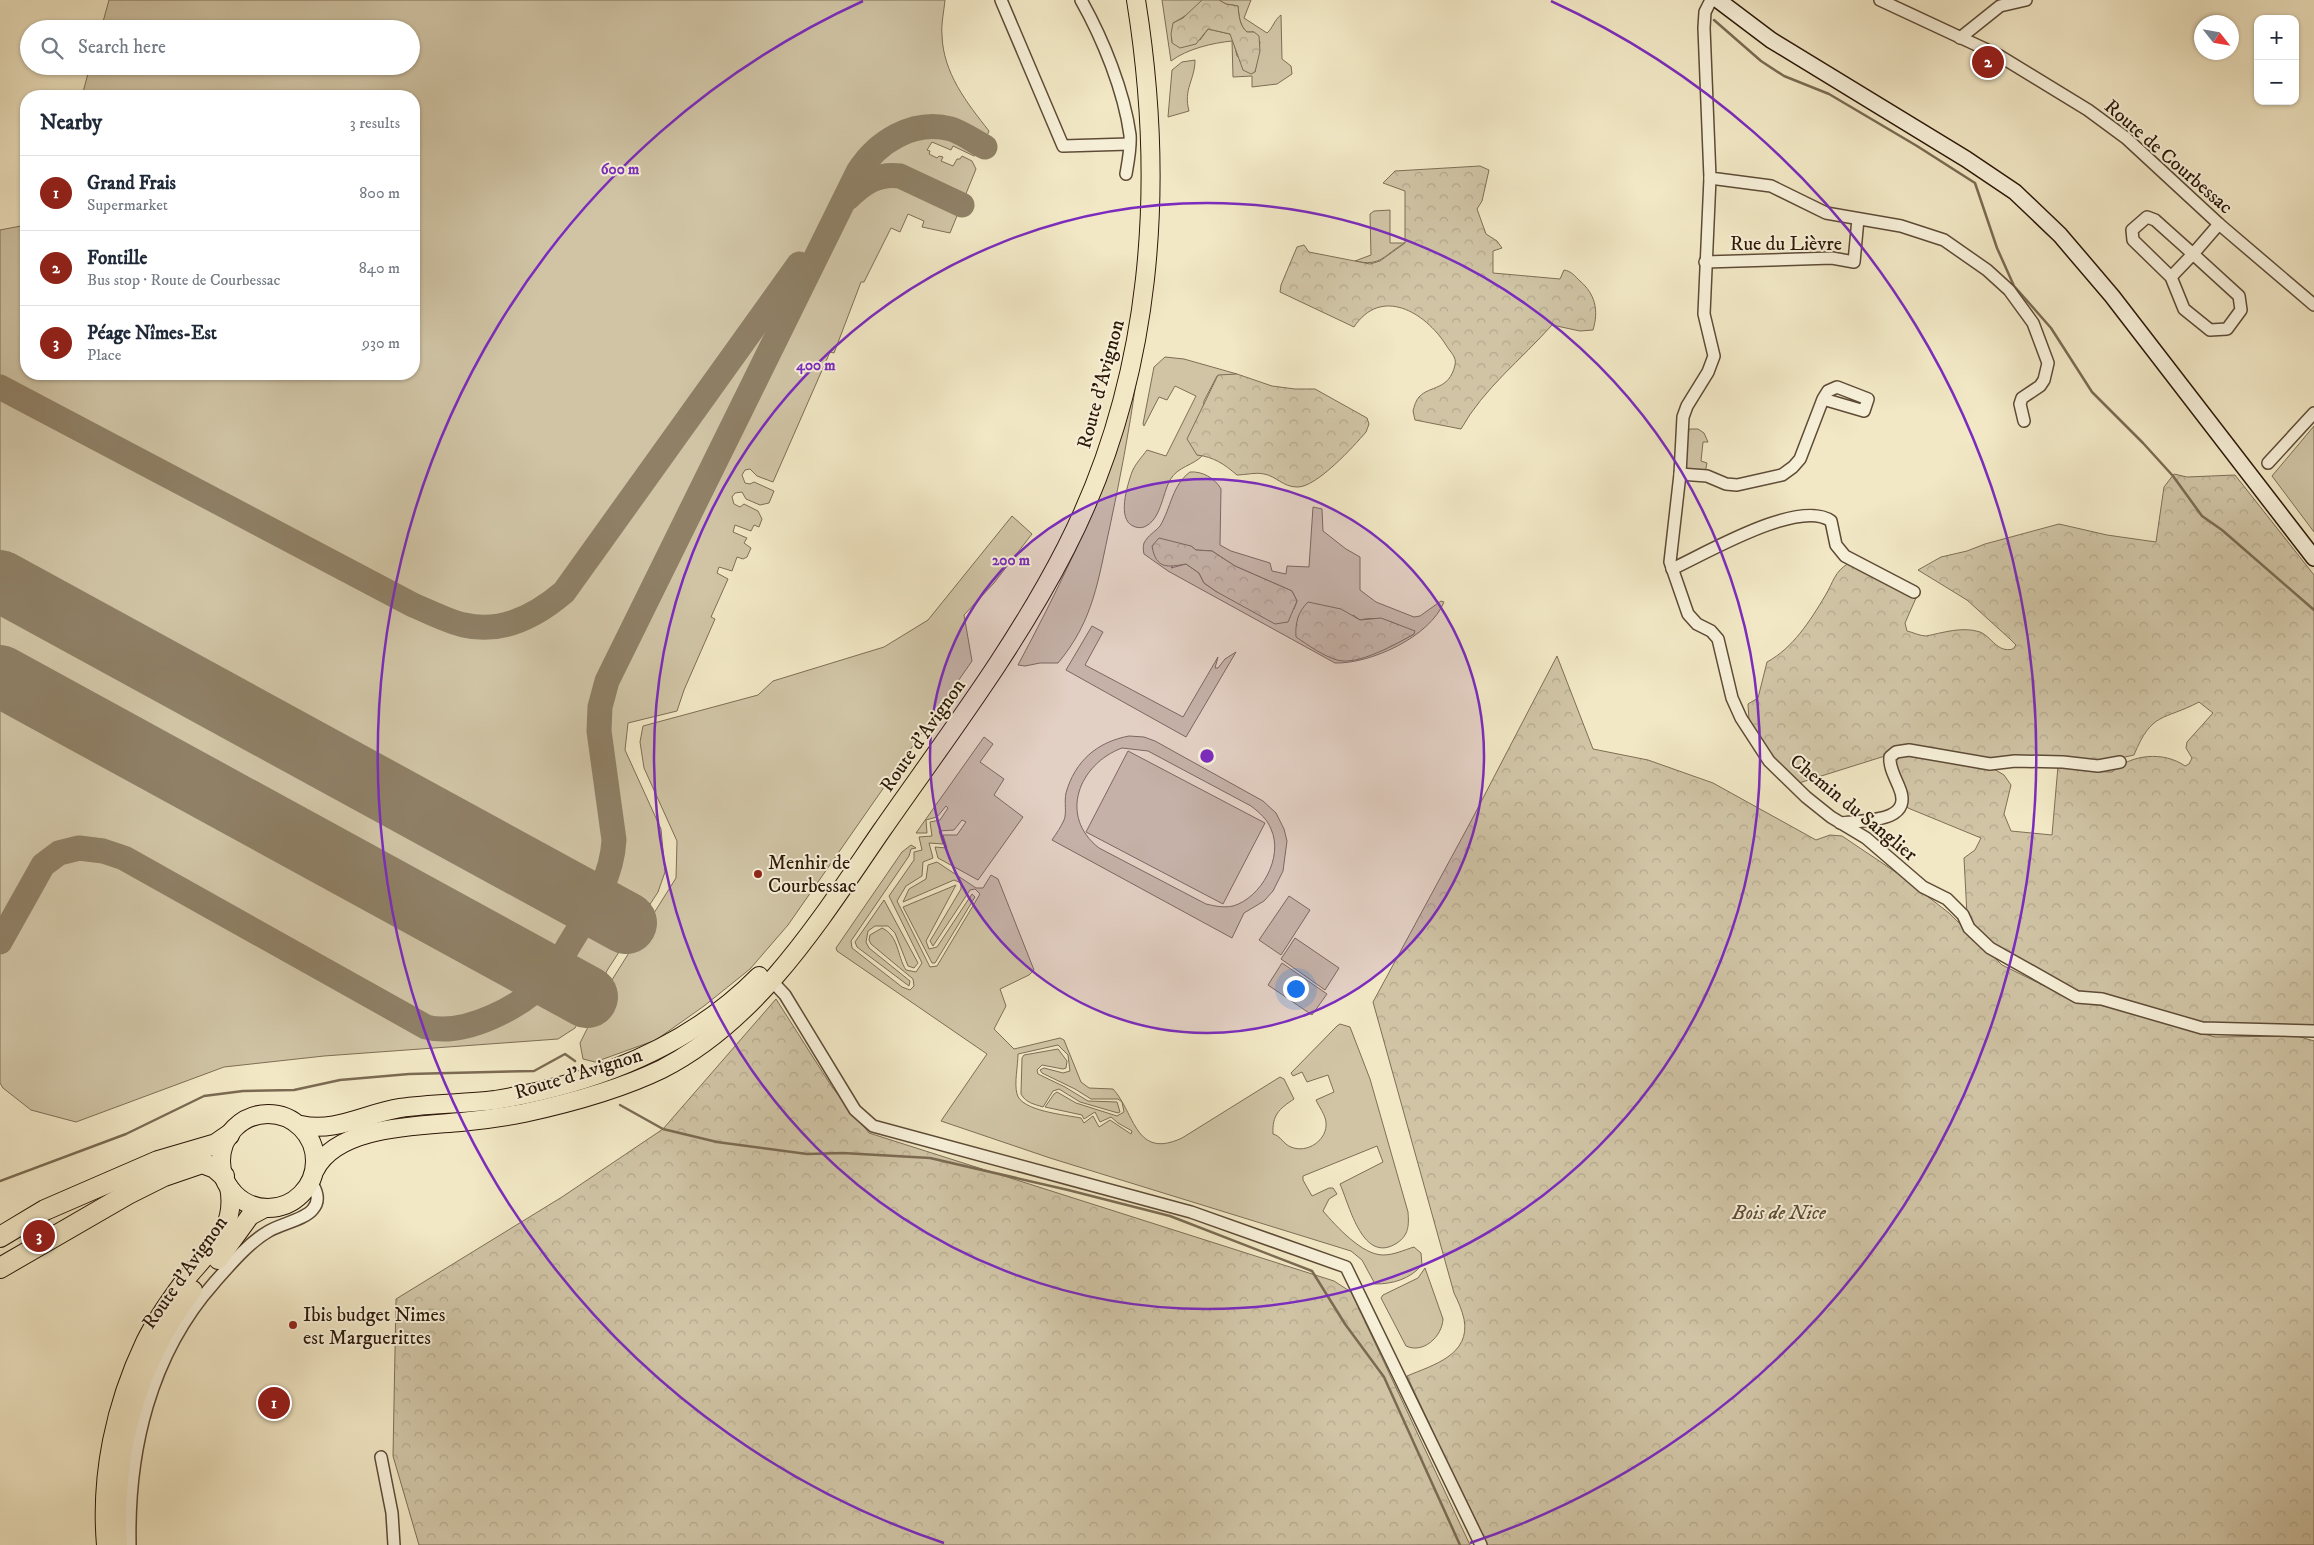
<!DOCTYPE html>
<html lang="en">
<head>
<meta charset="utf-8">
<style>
  :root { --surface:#fff; --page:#f2f2f3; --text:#1f2937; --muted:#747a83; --line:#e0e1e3; --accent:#8f2418 }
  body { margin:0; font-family:"IM FELL DW Pica",serif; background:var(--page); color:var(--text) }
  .controls { position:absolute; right:15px; top:15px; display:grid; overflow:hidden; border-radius:10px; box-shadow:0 1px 4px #0004 }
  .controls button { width:45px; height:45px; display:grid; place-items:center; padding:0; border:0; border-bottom:1px solid var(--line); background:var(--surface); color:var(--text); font:25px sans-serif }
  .compass { position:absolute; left:2194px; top:15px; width:45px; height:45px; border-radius:50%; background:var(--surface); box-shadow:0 1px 4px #0004; rotate:121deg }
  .you { position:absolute; left:1295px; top:988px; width:18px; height:18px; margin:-12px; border:4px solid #fff; border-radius:50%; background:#1a73e8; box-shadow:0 0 0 8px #1a73e833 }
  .badge { display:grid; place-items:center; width:32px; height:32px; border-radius:50%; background:var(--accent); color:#fff; font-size:16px; font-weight:700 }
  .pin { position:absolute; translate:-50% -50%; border:2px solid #fff; box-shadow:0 1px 5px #0006 }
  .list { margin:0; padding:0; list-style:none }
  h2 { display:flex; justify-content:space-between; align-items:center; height:65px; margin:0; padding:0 20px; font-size:21px }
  h2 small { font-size:16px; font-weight:400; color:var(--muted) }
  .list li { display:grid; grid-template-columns:32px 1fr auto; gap:15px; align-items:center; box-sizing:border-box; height:75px; padding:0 20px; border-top:1px solid var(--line) }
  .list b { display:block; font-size:19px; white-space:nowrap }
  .list p { margin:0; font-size:16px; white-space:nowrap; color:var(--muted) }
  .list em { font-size:16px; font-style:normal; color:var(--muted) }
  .icon { flex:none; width:28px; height:28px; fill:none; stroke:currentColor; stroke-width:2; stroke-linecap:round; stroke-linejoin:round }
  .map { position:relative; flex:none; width:2314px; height:1545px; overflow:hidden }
  .search { position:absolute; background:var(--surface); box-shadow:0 1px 4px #0004; left:20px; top:20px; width:400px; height:55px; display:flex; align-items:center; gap:12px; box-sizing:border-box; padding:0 18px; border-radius:28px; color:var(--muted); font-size:19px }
  .panel { position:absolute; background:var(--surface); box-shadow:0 1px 4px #0004; left:20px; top:90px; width:400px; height:290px; border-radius:20px }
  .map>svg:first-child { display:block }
  .green { fill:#d0c4a5; stroke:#7e6e56; fill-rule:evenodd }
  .forest { fill:url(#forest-crowns); stroke:#7e6e56 }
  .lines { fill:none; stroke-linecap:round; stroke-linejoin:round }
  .stream { stroke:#7b6a52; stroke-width:2.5 }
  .taxiway { stroke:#8f8066; stroke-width:25 }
  .runway { stroke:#8f8066; stroke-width:62 }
  .street-casing { stroke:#5e4b36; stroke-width:14 }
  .secondary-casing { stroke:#2c1707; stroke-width:18 }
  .primary-casing { stroke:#2c1707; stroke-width:20 }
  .highway-casing { stroke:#2c1707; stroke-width:22 }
  .street { stroke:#f7f0d9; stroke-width:11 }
  .secondary { stroke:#f7f0d9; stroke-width:15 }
  .primary { stroke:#f2e8c5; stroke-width:18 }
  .highway { stroke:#f2e8c5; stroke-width:20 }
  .ring { fill:none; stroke:#7b2cbf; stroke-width:2.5 }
  .poi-dot { fill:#8f2418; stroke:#f7f0d9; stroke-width:2 }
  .labels { text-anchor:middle; stroke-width:4; stroke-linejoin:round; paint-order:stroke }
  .street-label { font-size:20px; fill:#2c1707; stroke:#f7f0d9 }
  .poi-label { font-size:20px; fill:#2c1707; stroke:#f7f0d9; text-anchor:start }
  .park-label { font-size:20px; font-style:italic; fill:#5d4b36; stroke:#f7f0d9 }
  .centre { fill:#7b2cbf; stroke:#f7f0d9; stroke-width:2.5 }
  .ring-label { font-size:15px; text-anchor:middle; font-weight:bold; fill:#7b2cbf; stroke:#f7f0d9; stroke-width:4; stroke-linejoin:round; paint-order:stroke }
</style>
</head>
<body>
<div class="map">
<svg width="2314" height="1545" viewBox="0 0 2314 1545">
  <defs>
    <pattern id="forest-crowns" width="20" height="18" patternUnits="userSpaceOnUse" patternTransform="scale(1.25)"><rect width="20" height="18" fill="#d0c4a5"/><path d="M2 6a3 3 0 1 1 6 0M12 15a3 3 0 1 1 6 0" fill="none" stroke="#b3a88d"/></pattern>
  </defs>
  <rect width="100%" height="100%" fill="#f2e8c5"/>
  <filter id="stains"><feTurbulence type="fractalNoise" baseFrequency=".004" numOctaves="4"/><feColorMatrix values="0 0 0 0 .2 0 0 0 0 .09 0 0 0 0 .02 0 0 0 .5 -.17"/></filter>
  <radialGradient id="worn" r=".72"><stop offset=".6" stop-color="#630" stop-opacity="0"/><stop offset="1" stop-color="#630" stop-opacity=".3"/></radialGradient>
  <!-- green -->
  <g class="green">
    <path d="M109,0h836c-1,11 -4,24 -3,35 1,38 25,68 47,96l-9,23 -6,2 -21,-10 -2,4 -19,-8 -5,8 3,1 -1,3 8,4 2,-2 4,1 -2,4 12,5 4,-7h3l2,-3 10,5 4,8 -26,64 -28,-6 2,-6 -16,-7 -8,18 -9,-4 -27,54h-3l-27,71 -4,-1 -57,130 -16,-6 -7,-7 -5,1 -3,5 3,8 5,1 4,-2 20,9 -5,12 -9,2 -14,-6 -4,-7 -7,1 -3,4 2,7 6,3 4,-3 14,7 4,8 -3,8 -5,-2 -3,6 -16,-6 -2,7 14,6 -3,5 7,5 -4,9 -4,2 -6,-2 -5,14 -13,-4 -2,6 11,6 -17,38 4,2 -31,71 -7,21 -49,12 -3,27 36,79 4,43 -7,20 -50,77 -33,59 -17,11 -234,17 -100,11 -148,55 -45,-12 -28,-22 -3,-5v-853l26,-5v149h388v-278h-332l8,-30h321v-37h-310z"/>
    <path d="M1162,0h40c-7,10 -18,17 -29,23l27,17 8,-11 22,5 3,4 4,18 18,16 5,-30 -6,-10h-7c-8,-7 -8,-17 -9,-26l-12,-2 -7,-4h32l-7,18 23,15c6,-5 7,-13 14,-18l1,44 9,7 1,8 -15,10 -25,3v-11l-19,1 -1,-36c-20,2 -45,8 -61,20z"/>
    <path d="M1195,60c0,20 -12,29 -6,51l-21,6 4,-47 10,-8z"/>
    <path d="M1390,210v33h15c-22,12 -23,24 -50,18l16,-6 -1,-41 4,-3z"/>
    <path d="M1165,357l19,2 53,15 -20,2 -13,25 -7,54h6c-10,11 -25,11 -33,25 -8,15 -9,40 -26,47 -3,1 -7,1 -11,-1 -16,-7 -6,-40 -1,-54 3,-8 10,-15 15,-22l19,6 30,-60 -21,-10 -8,14 -8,-3 -15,29 -1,-2 11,-57z"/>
    <path d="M1136,383c-7,49 -16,96 -26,143 -12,54 -16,94 -52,137h-18l-15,3 -7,-1c38,-71 73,-143 100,-219 7,-20 12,-42 18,-63z"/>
    <path d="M2314,426v106l-42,-56z"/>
    <path d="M1689,429h9l6,4 4,9h-5l-2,19 6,2 -2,10 -21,-3z"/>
    <path d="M1190,472c12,-1 25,6 31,17l-1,56 11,6 39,12 2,8 14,3 1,-8 22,1 4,-60 9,2 1,22 23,18 14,8v33l16,12 38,15 6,-1 21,-15 3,1c-14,35 -74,62 -109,61l-167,-92 -24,-17c-1,-4 -1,-8 0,-11 4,-8 11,-11 16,-17 11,-18 12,-41 30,-54zM1191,546l5,4 16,1 23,15 57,25 5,10 -3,8 -77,-17 -13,-9 -5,-10 -13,-9 -15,4zM1353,615l7,5c21,-5 37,3 54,14 -23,13 -45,23 -71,26z"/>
    <path d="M1012,516l20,18 -38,49 -30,32 8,46 -184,264 -38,44 -46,37 -48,34 -61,22 -12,-3 -3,-16 30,-60 66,-105 1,-37 -33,-73 -4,-26 3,-16 115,-31 15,-14 111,-34 44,-27z"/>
    <path d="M1092,626l11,6 -18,33 98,52 35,-60 -3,11h3l7,-9 11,-7 -50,85 -120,-67z"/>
    <path d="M1129,736l15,1 11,4 108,60 13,12 8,16 3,12 -4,30 -10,20 -9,10 -20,12 -12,25 -180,-98c4,-6 9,-13 12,-20 3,-7 0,-18 2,-27 9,-32 31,-51 63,-57zM1122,748l26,3 103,55c9,7 16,13 20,23 13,28 -10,69 -38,77 -10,2 -18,0 -27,-2l-107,-56c-41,-32 -20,-84 23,-100z"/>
    <path d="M984,737l9,7 -13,18 24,17 -10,16 29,22 -45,63 -40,-22 -3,-11 12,1 -4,-13h14l9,-13 -4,-2 -8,10 -15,1 4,13 -14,-1 4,15 -10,4 -1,14 -16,10 -9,15 33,66 7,-1 43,-72 -5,-5 -5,1 -37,56 -3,-5 31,-52v-6l-7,-3 -51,22 6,-13 17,-10 2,-14 9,-3 39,26h7l8,-13 7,4 36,91 -5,5 -29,14 6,17 -12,23 20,20 46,-11 4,2 17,42 8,6 24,1c22,24 22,71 69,49l98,-61 4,2 10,20c-15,10 -22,16 -21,35 8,2 10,10 18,13 16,7 37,-7 35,-25 -1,-8 -7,-15 -10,-22l18,-8 -6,-17 -21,7 -5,-10 -9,4 -2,-3 46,-47 3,-2 10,3 20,52 38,133c1,13 1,23 -11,31 -34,22 -47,-36 -57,-59l43,-22 -6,-16 -74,30v4l9,16 17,-8h4l4,6 -8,5 -6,12c13,15 39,44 60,44 11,0 21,-5 31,-8l7,6 1,12c-12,14 -29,19 -47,19l-13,-24 -11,-9 -301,-93 -109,-37 46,-67 -150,-103 -1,-3 66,-96 9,-7 5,3 -5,1 -2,7 -58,85 1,7 50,39 8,3 4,-4 -1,-7 -42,-35 -2,-4 1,-5 12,-7c17,8 15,28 24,42l10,2 6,-9 -33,-67 25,-36v-8l8,-2 -3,-13 13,-1 -2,-14 10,-2 8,-12 -2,-2 -9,11 -11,3 1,13h-11zM1058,1045l10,10 2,16 -7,2 -19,-5 -4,2 2,3 33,16 16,10h27l4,3 2,10 -7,4 -41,-13 -19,-11 -3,2 -9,13 37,8 2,4 11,-7 5,10 11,-5 7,6 14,8 -1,3 -21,-14 -11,7 -6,-11 -9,7 -3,-5c-15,-3 -60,-7 -64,-24 -3,-11 1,-28 1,-40z"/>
    <path d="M1128,751l137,72 -42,81 -137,-72z"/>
    <path d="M956,885l-30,56 3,8 8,-2 35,-53 3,3 -40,66h-3l-29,-56z"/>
    <path d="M1289,896l21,14 -29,45 -22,-15z"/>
    <path d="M884,900l34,63 -4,5 -6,-2 -13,-33 -7,-7h-13l-7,5 -2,11 3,6 41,33 -1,5 -52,-39 -2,-5z"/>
    <path d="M1295,938l44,30 -14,22 -44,-31z"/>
    <path d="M1282,963l45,31 -15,21 -44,-30z"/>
    <path d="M1058,1049l9,12 -1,7 -3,1 -21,-4 -5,5 1,4 27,13 23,14 29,1 3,10 -2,1 -38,-11 -21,-13 -6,2 -10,16c-9,-3 -17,-4 -22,-13l1,-36 2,-3z"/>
    <path d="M1425,1268l18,51c-1,18 -20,35 -37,27l-25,-48 2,-3 35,-17z"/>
  </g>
  <!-- forest -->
  <g class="forest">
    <path d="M1202,0h17l7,4 12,2c1,9 1,19 9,26h7l5,4 1,15 -5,21 -4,2 -8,-4 -13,-36 -22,-5 -12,15 -16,4 -8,-5 -1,-9 2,-11 10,-5z"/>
    <path d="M1480,166l9,4 -7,31 -5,8 9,25 11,7 5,7 -9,3v22l67,6 4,-9c7,1 11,6 16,11 15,13 19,29 13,49l-13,1 -28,-6c-31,35 -68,63 -91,104l-46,-9 -2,-9c1,-4 3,-11 6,-14 11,-12 30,-6 36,-32 2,-8 -5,-13 -9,-20 -21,-33 -65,-59 -92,-18l-74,-35 1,-7 16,-38 7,-2 5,7 61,12 10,-3 25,-18v-52l-22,-8 12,-12z"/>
    <path d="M1237,374l35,12 23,3h20l52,29 2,6 -3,8c-12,14 -50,56 -69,55 -14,0 -21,-11 -33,-13 -8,-2 -19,1 -27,1 -13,-11 -23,-18 -40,-20l-10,-16 31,-64z"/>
    <path d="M2174,474l13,3 48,-2 79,100v453l-92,-4 -43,-5 -109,-31 -57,-30 -36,-26 -10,-17 -3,-57 11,-8 6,-12 -73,-30 -14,-38v-10l3,-3 12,-2 85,14 10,6 7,10 -7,29 7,17 41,4 6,-69c18,2 36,6 54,6 19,-18 52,-21 73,-6l4,-2 3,-6 -6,-10 1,-6 26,-29 -14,-11c-36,19 -47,9 -65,53l-36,8 -107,-2 -69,-13 -37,8 -86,27 -25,-24 -25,-39 -1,-16 10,-6 9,-36c26,-14 43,-41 58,-66 9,-15 9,-24 24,-33l67,35 -11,25 2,8c5,1 13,5 19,5 16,-3 36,-10 54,-4 12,5 17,21 33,17l3,-4 -6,-6 -43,-39 -49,-30 23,-13 26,-6 18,-7 74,-20 48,11 49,7 8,-55z"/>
    <path d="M1159,538l32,8 5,4 16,1 23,15 57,25 5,10 -9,21 -13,2 -58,-32 -13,-9 -5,-10 -13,-9c-18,3 -30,6 -34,-18z"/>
    <path d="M1308,602l33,7 19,11 21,-2 34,13 -1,3c-18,10 -56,32 -77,26 -14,-4 -29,-15 -41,-23 -1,-14 2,-25 12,-35z"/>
    <path d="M1557,656l36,93 55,11 65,23 103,57 14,-5 12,1 58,39 49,38 53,52 73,36 29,5 111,31 82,-1 17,5v504h-828l-79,-169c26,-11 64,-21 57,-57 -2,-9 -6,-18 -10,-26l-81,-291 97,-179z"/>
    <path d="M776,999l56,88 37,46 465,148 17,11 119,253h-1051l-26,-89 3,-157 166,-102 101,-68z"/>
  </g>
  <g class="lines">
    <!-- stream -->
    <g class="stream">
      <path d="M1714,20l47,41 23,15 45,18 88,52 58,37 22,65 17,38 37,42 41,64 51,51 30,33 29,40 20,14 92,80"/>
      <path d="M620,1105l43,24 54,13 90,12 36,-1 87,5 138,32 102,26 142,55 33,53 39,53 76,168"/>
      <path d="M0,1181l126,-47 78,-38 39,-5 51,-1 46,-10 69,-6 125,-3 31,-17 10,7"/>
    </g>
    <!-- taxiway -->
    <g class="taxiway">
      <path d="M848,198c15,-15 30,-25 52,-22l62,29"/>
      <path d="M0,387l413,218c17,7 34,16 51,20 38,9 72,-9 100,-33l235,-328"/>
      <path d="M0,942l43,-77 16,-12 20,-5 24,3 21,7 302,169c38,10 97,-20 123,-50 8,-9 14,-22 20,-32 20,-33 43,-65 45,-105l-15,-109 1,-24 7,-26 251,-509c19,-30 55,-53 93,-43 12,4 23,12 34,18"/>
    </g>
    <!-- runway -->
    <g class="runway">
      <path d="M0,581l626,342"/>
      <path d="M0,676l587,321"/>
    </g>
    <defs>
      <g id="street">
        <path d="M1001,0l62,146 66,-2"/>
        <path d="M1081,0c22,39 43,91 49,135 1,13 -2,27 -4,39"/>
        <path d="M1711,0l-6,12 -1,16 6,150 61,8 55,27 75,13 43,14 43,30 22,20 24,33 15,40 -4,17 -4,6 -18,12 -2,6 4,17"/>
        <path d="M1880,0l118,55 90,55 38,28 93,86 95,81"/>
        <path d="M1960,38l40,-32 26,-6"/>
        <path d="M1710,178l-6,136 10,42 -6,16 -21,34 -4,11 -3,57 -10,88 18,52 9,10 14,7 7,8 14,59 9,20 28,43 37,36 25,20 35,21 57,49 24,12 16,16 6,13 21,20 87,49 25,2 100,29 112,3"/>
        <path d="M1705,262l127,-4 22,4 4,-43"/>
        <path d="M2171,277l-38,-37 -1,-10 15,-13 8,3 38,34 -22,23 13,32 26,21 17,-1 14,-19 -2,-14 -46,-42 26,-30"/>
        <path d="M2268,463l46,-50"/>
        <path d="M1680,474l27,2 19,8 11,1 45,-10 11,-8 7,-8 23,-60 41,12 4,-12 -31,-12 -9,4 -5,8"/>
        <path d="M1672,569c33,-15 127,-71 159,-48l5,24 9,11 69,36"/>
        <path d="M1840,823c24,-3 75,0 59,-36 -4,-10 -10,-20 -9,-30l6,-5 13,-2 81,14 25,-3 48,1 35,4 22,-4"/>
        <path d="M771,980l14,15 70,115 18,16 318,86 155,55 135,278"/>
        <path d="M381,1457l11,56 2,32"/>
        <path d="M130,1545c-2,-94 20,-190 84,-262 16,-18 34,-40 55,-52 12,-7 37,-12 44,-22 8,-9 3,-19 -2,-28"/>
      </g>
      <path id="secondary" d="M1718,0l53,40 195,119 49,33 45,43 52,61 202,262"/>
      <g id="primary">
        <circle cx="268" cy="1161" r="47"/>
        <path d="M301,1125c34,8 66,-12 99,-17 32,-5 64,-4 95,-8 98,-16 194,-53 264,-124"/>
        <path d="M315,1170c22,-44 102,-44 146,-48 21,-2 42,-5 63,-9 46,-10 95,-23 138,-44 98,-50 160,-152 220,-239 64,-92 133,-182 184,-282 87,-170 100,-362 70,-548"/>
        <path d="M218,1260l32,-44 15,-8"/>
        <path d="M106,1545c-6,-70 9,-140 39,-203 10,-20 23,-39 37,-58 24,-31 56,-53 47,-97"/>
        <path d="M118,1545c-6,-91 19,-183 75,-255"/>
      </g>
      <g id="highway">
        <path d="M0,1237l45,-27 113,-49 58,-17 13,-9"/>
        <path d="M0,1268l128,-74 36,-18 38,-13 13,5 9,8"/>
      </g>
    </defs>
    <!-- street casing -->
    <use href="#street" class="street-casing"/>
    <!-- secondary casing -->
    <use href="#secondary" class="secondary-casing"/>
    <!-- primary casing -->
    <use href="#primary" class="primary-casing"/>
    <!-- highway casing -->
    <use href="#highway" class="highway-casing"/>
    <!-- street -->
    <use href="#street" class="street"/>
    <!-- secondary -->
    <use href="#secondary" class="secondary"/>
    <!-- primary -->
    <use href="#primary" class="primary"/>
    <!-- highway -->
    <use href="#highway" class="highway"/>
  </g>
  <!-- distance rings -->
  <circle cx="1207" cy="756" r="277" fill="#7b2cbf" fill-opacity=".12"/>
  <g class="ring">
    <circle cx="1207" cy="756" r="277"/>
    <circle cx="1207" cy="756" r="553"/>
    <path d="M944 1543A830 830 0 0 1 863 1M1551 1A830 830 0 0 1 1470 1543"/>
  </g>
  <!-- markers -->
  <g class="poi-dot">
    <circle cx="758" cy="874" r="5"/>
    <circle cx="293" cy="1325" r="5"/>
  </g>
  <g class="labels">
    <!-- street labels -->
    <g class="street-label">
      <text transform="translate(2169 156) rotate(41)" y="7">Route de Courbessac</text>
      <text x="1786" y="250">Rue du Lièvre</text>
      <text transform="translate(1100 384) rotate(-75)" y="7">Route d'Avignon</text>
      <text transform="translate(922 735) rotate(-55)" y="7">Route d'Avignon</text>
      <text transform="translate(1854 807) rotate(39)" y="7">Chemin du Sanglier</text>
      <text transform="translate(578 1073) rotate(-17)" y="7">Route d'Avignon</text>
      <text transform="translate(184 1272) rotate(-55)" y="7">Route d'Avignon</text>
    </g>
    <!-- poi labels -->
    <g class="poi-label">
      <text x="768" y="869">Menhir de<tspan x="768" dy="23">Courbessac</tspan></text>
      <text x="303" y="1321">Ibis budget Nimes<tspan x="303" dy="23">est Marguerittes</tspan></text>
    </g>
    <!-- park labels -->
    <g class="park-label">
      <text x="1779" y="1219">Bois de Nice</text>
    </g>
  </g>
  <circle cx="1207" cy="756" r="8" class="centre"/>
  <g class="ring-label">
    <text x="620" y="174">600 m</text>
    <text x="816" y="370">400 m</text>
    <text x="1011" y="565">200 m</text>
  </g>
  <rect width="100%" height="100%" filter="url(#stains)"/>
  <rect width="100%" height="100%" fill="url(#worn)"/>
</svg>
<div class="controls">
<button>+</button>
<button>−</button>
</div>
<svg class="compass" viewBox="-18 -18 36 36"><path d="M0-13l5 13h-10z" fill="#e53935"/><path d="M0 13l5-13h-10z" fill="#747a83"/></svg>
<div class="you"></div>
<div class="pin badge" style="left:274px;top:1403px">1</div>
<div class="pin badge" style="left:1988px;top:62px">2</div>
<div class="pin badge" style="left:39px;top:1236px">3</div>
<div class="search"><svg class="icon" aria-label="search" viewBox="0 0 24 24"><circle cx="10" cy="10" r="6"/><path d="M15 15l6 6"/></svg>Search here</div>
<section class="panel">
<h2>Nearby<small>3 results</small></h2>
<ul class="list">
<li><span class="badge">1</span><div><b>Grand Frais</b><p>Supermarket</p></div><em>800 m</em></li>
<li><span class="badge">2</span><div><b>Fontille</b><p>Bus stop · Route de Courbessac</p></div><em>840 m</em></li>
<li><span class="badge">3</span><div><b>Péage Nîmes-Est</b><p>Place</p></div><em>930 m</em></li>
</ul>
</section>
</div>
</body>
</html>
